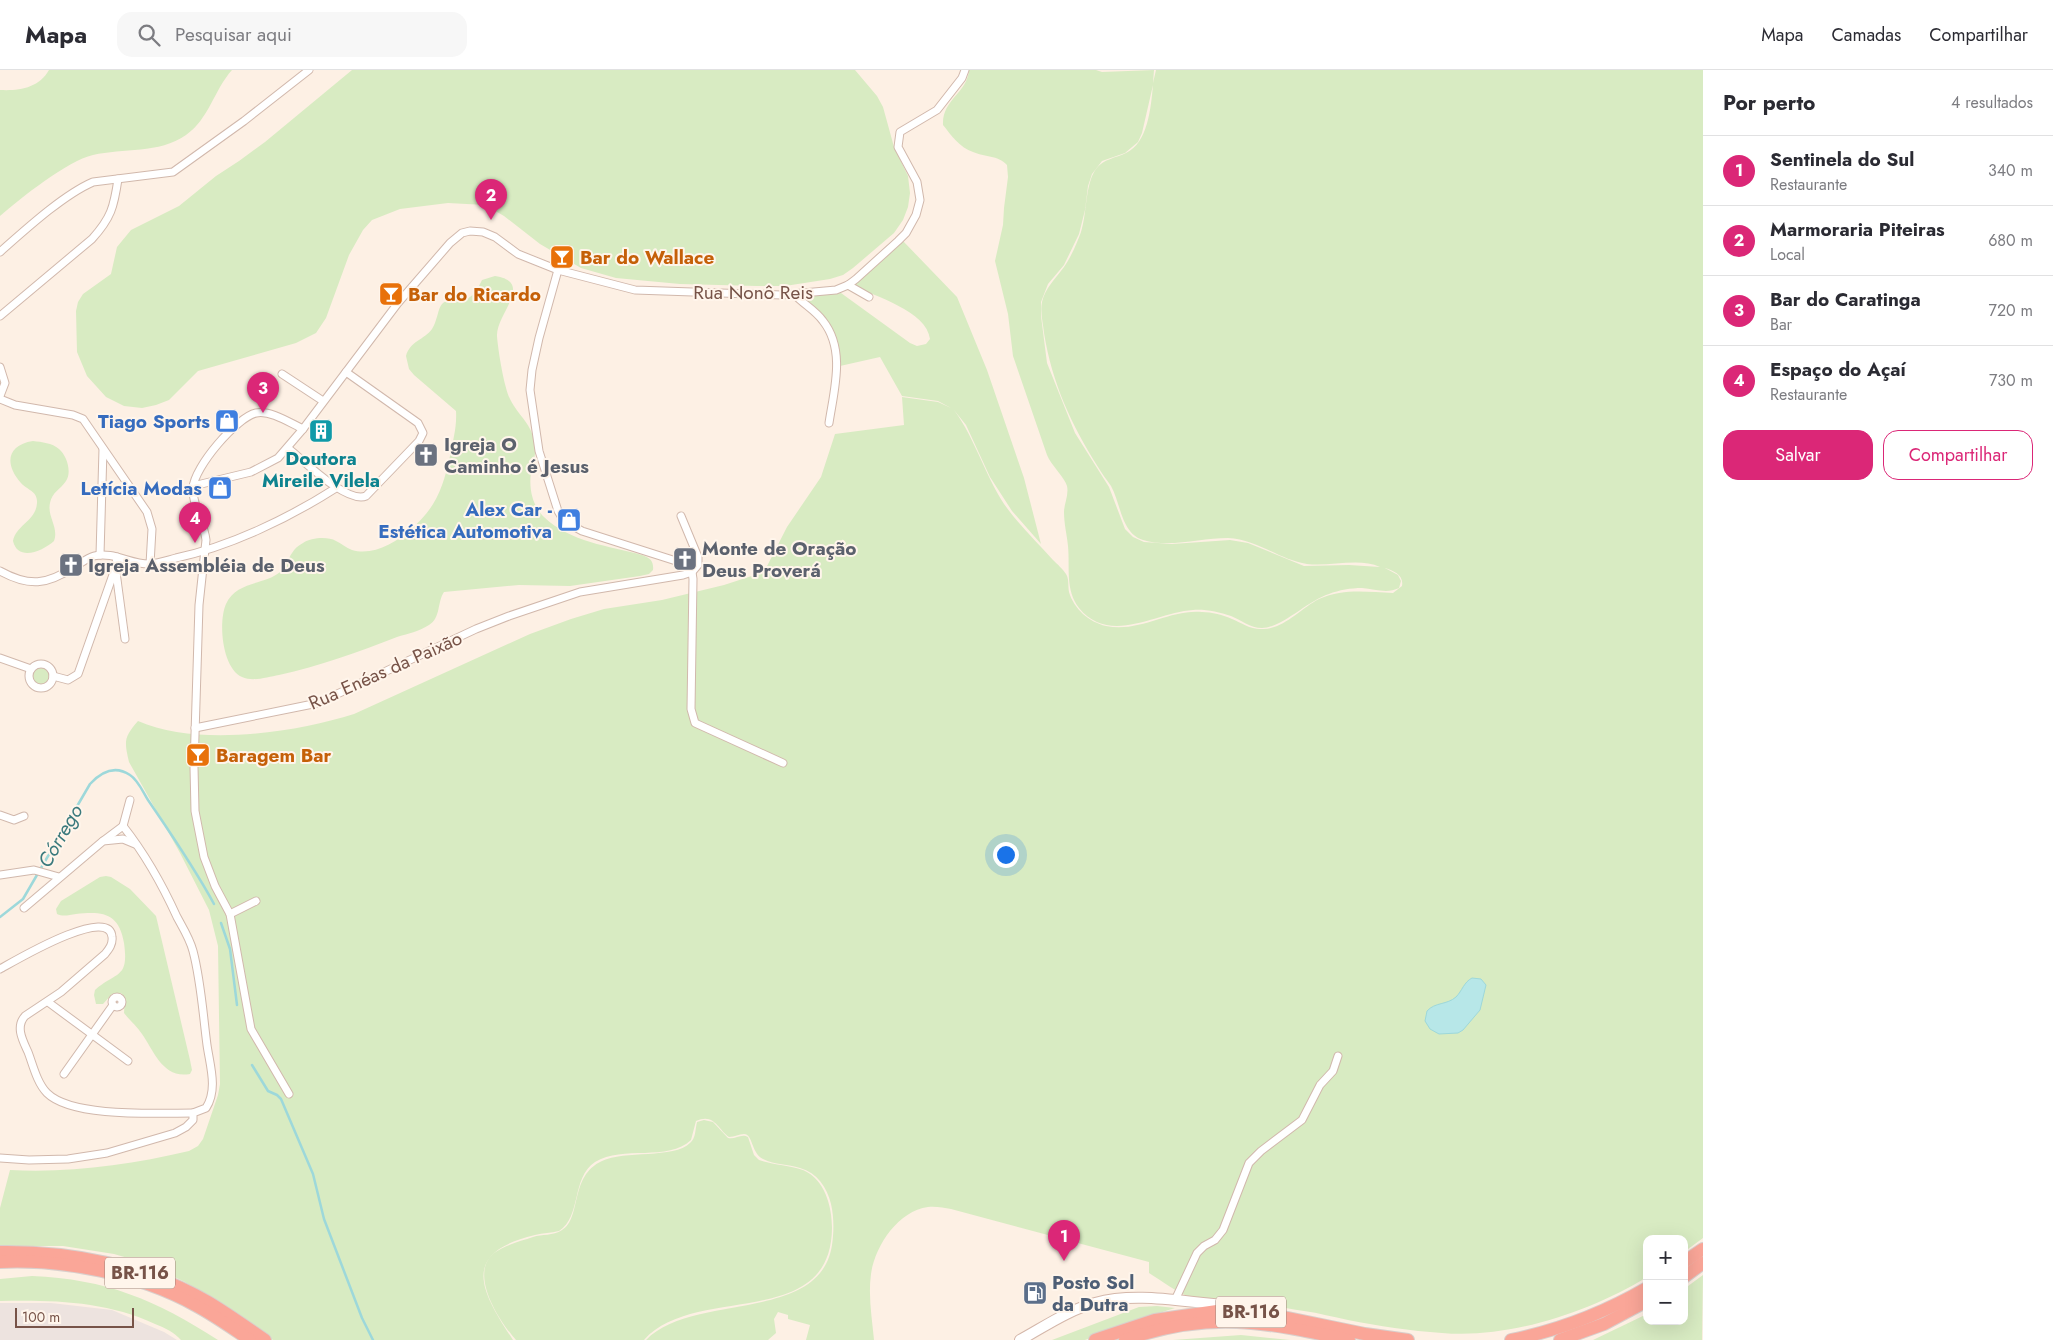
<!DOCTYPE html>
<html lang="pt">
<head>
<meta charset="utf-8">
<style>
  :root { --surface:#fff; --page:#f7f7f7; --text:#2b2b33; --muted:#7c7c81; --line:#e1e1e2; --accent:#db2777 }
  body { margin:0; font-family:Jost,sans-serif; background:var(--page); color:var(--text) }
  .controls { position:absolute; right:15px; bottom:15px; display:grid; overflow:hidden; border-radius:10px; box-shadow:0 5px 20px #0002 }
  .controls button { width:45px; height:45px; display:grid; place-items:center; padding:0; border:0; border-bottom:1px solid var(--line); background:var(--surface); color:var(--text); font:25px sans-serif }
  .scale { position:absolute; left:15px; bottom:12px; width:119px; box-sizing:border-box; padding-left:5px; border:2px solid #775348; border-top:0; font-size:14px; line-height:18px; white-space:nowrap; color:#775348; -webkit-text-stroke:4px #fff5eb; paint-order:stroke }
  .you { position:absolute; left:1005px; top:784px; width:18px; height:18px; margin:-12px; border:4px solid #fff; border-radius:50%; background:#1a73e8; box-shadow:0 0 0 8px #1a73e833 }
  .badge { display:grid; place-items:center; width:32px; height:32px; border-radius:50%; background:var(--accent); color:#fff; font-size:16px; font-weight:700 }
  .pin { position:absolute; translate:-50% -41px; filter:drop-shadow(0 1px 2px #0008) }
  .pin::after { content:''; position:absolute; top:26px; width:18px; height:15px; background:inherit; clip-path:polygon(0 0,100% 0,50% 100%) }
  .list { margin:0; padding:0; list-style:none }
  h2 { display:flex; justify-content:space-between; align-items:center; height:65px; margin:0; padding:0 20px; font-size:21px }
  h2 small { font-size:16px; font-weight:400; color:var(--muted) }
  .list li { display:grid; grid-template-columns:32px 1fr auto; gap:15px; align-items:center; box-sizing:border-box; height:70px; padding:0 20px; border-top:1px solid var(--line) }
  .list b { display:block; font-size:19px; white-space:nowrap }
  .list p { margin:0; font-size:16px; white-space:nowrap; color:var(--muted) }
  .list em { font-size:16px; font-style:normal; color:var(--muted) }
  .actions { display:flex; gap:10px; padding:15px 20px }
  .actions a { flex:1; padding:11px 0; border:1px solid var(--accent); border-radius:15px; text-align:center; font-size:18px; color:var(--accent) }
  .actions .main { background:var(--accent); color:#fff }
  .icon { flex:none; width:28px; height:28px; fill:none; stroke:currentColor; stroke-width:2; stroke-linecap:round; stroke-linejoin:round }
  .map { position:relative; flex:none; width:1703px; height:1270px; overflow:hidden }
  header { display:flex; align-items:center; gap:30px; box-sizing:border-box; height:70px; padding:0 25px; background:var(--surface); border-bottom:1px solid var(--line) }
  header strong { font-size:24px }
  nav { display:flex; gap:28px; margin-inline-start:auto; font-size:18px }
  .search { width:350px; height:45px; background:var(--page); display:flex; align-items:center; gap:12px; box-sizing:border-box; padding:0 18px; border-radius:15px; color:var(--muted); font-size:19px }
  main { display:flex }
  aside { flex:1; background:var(--surface) }
  .map>svg:first-child { display:block }
  .industrial { fill:#ede3df }
  .green { fill:#d8ebc2; fill-rule:evenodd }
  .water { fill:#b7e7e8; stroke:#9dd8da }
  .lines { fill:none; stroke-linecap:round; stroke-linejoin:round }
  .stream { stroke:#9dd8da; stroke-width:2.5 }
  .street-casing { stroke:#d1b8ac; stroke-width:9 }
  .secondary-casing { stroke:#d4b7aa; stroke-width:12 }
  .highway-casing { stroke:#d9cfcc; stroke-width:14 }
  .street { stroke:#fff; stroke-width:7 }
  .secondary { stroke:#fff; stroke-width:10 }
  .highway { stroke:#faa698; stroke-width:12 }
  .labels { text-anchor:middle; stroke-width:4; stroke-linejoin:round; paint-order:stroke }
  .shield { fill:#fff5eb; stroke:#a08479; stroke-width:1 }
  .shield-label { font-size:18px; font-weight:bold; fill:#775348 }
  .food-label { font-size:19px; font-weight:bold; fill:#c56008; stroke:#fff5eb; text-anchor:start }
  .street-label { font-size:19px; fill:#775348; stroke:#fff5eb }
  .shop-label { font-size:19px; font-weight:bold; fill:#366cbe; stroke:#fff5eb; text-anchor:end }
  .worship-label { font-size:19px; font-weight:bold; fill:#5b616d; stroke:#fff5eb; text-anchor:start }
  .culture-label { font-size:19px; font-weight:bold; fill:#0d838f; stroke:#fff5eb }
  .service-label { font-size:19px; font-weight:bold; fill:#4e5e75; stroke:#fff5eb; text-anchor:start }
  .water-label { font-size:20px; font-style:italic; fill:#3b7a7d; stroke:#fff5eb }
</style>
</head>
<body>
<header>
<strong>Mapa</strong>
<div class="search"><svg class="icon" aria-label="search" viewBox="0 0 24 24"><circle cx="10" cy="10" r="6"/><path d="M15 15l6 6"/></svg>Pesquisar aqui</div>
<nav><a>Mapa</a><a>Camadas</a><a>Compartilhar</a></nav>
</header>
<main>
<div class="map">
<svg width="1703" height="1270" viewBox="0 0 1703 1270">
  <rect width="100%" height="100%" fill="#fdf0e4"/>
  <!-- industrial -->
  <path class="industrial" d="M0,1233h51l61,7 52,22 13,8h-177z"/>
  <!-- green -->
  <g class="green">
    <path d="M49,0h183c-18,20 -23,49 -46,65 -27,19 -63,13 -93,20 -26,6 -72,43 -93,61v-126c19,1 39,-2 49,-20z"/>
    <path d="M352,0h503l22,26 6,11 11,40 14,29 2,17 -2,14 -5,13 -9,13 -41,35 -10,7 -13,4 -45,7h-28l-77,-2 -64,-6 -35,-10 -41,-24 -36,-28 -19,-11 -37,-2 -48,6 -28,11 -9,10 -14,25 -23,63 -10,15 -20,10 -98,28 -29,29 -13,5 -14,3 -18,-2 -18,-9 -19,-21 -10,-24 -1,-41 2,-9 5,-8 28,-20 6,-27 14,-17 48,-24 37,-30 23,-15 26,-19z"/>
    <path d="M969,0h127l6,2 52,-2 -1,13 3,-13h547v1168l-19,14v-13h-37v38c-57,35 -138,62 -205,56 -32,-2 -63,-7 -94,-13 -15,-3 -29,-7 -44,-9 -16,-3 -33,-5 -49,-7 -21,-2 -43,-1 -64,-7 -14,-4 -29,-16 -42,-24v-11l-198,-53c-7,-1 -15,-3 -23,-2 -30,4 -53,39 -57,67 -3,22 1,44 3,66h-68l4,-15 -22,-6v-4l-10,-3 -4,7 2,14 -8,7h-122c46,-48 174,-16 186,-95 2,-13 2,-28 -1,-41 -4,-17 -14,-31 -31,-36 -12,-4 -25,-3 -37,-9 -12,-6 -10,-25 -19,-25 -5,0 -9,3 -15,3 -12,-9 -15,-24 -33,-16l-5,19c-23,22 -68,5 -96,22 -24,16 -13,54 -36,69 -8,2 -16,2 -24,4 -75,18 -55,55 -22,105h-240l-88,-58 -40,-19 -31,-9 -51,-8h-63v-38l10,-38c61,3 119,-5 179,-19l9,-5 5,-7 15,-44 2,-11 -2,-138 -9,-36 -29,-57 -51,-91c-5,-21 -5,-25 9,-41 59,26 156,12 216,-7l176,-80 41,-15 33,-10 58,-9 62,-15 40,-13 23,-45 34,-50 14,-43 69,-9 -2,-28 36,5 13,6 -13,-7 -36,-5 -22,-39 -40,9 -4,-24 -35,-45 40,-4 69,50 7,3 9,-2 4,-5c-3,-28 -56,-43 -78,-54l51,-44 54,56 30,73 37,108 17,66 -29,-33 -22,-34 -24,-52 -12,-15c23,31 32,71 56,102 13,17 29,32 43,48 4,4 10,9 13,14 3,4 2,12 3,18 5,17 20,30 37,34 34,7 63,-17 96,-14 10,0 21,3 30,7 10,4 19,11 31,10 21,0 38,-21 56,-30 25,-11 48,-7 74,-6l9,-7c2,-11 -8,-15 -17,-18l13,7 3,6 -2,7c-12,6 -24,1 -37,0 -11,0 -23,2 -33,6 -22,7 -47,34 -67,34 -12,0 -21,-8 -31,-12 -12,-4 -26,-7 -38,-6 -36,2 -83,36 -114,-2 -14,-18 -9,-40 -11,-62 -1,-11 -4,-22 -4,-34 0,-8 5,-17 3,-26 -2,-8 -16,-21 -20,-31l-34,-99 -5,-42 -13,-53 8,-36 1,-17 4,-31 -1,-12c-9,-10 -23,-8 -34,-13 -13,-4 -22,-17 -30,-27 -1,-26 24,-31 26,-55zM1153,15c-2,22 -5,58 -27,68 -10,5 -23,6 -30,16 -11,15 -9,45 -15,63 -4,11 -10,25 -17,35 -8,11 -19,21 -22,35 -2,10 1,21 2,31 8,50 27,91 54,134 4,7 9,13 13,19 10,18 10,47 32,54 27,8 58,-2 85,-2 29,1 51,22 79,26 23,3 52,-7 73,3l-31,-2 -45,1 -56,-23 -18,-3 -58,4 -28,-2 -11,-5 -8,-8 -16,-42 -34,-54 -28,-70 -6,-47v-14l7,-18 16,-19 15,-31 6,-24 3,-24 4,-12 10,-13 23,-8 13,-11 4,-9z"/>
    <path d="M495,206c40,6 1,38 2,60 1,14 7,51 13,63 9,18 22,24 25,46 1,8 -1,15 -3,22 -4,18 -1,37 12,50 26,25 65,29 98,38 8,3 12,6 11,15l-4,4 -9,2 -70,10 -51,-1 -75,7c-7,10 -3,26 -15,33 -9,6 -22,9 -32,12 -38,15 -78,29 -118,38 -11,2 -26,7 -37,2 -20,-9 -24,-55 -16,-73 10,-23 39,-19 54,-32 9,-8 9,-22 23,-29 8,-5 24,-7 33,-2 5,2 10,7 16,9 21,6 43,-7 58,-20 26,-22 33,-42 40,-74 3,-16 7,-29 6,-45l-42,-36 -5,-6 -3,-13c4,-15 18,-16 26,-27 5,-7 6,-21 10,-25 15,-13 25,9 40,-24z"/>
    <path d="M33,371c9,1 19,2 26,8 8,7 13,23 7,32 -6,9 -14,11 -16,22 -3,14 9,24 4,38 -11,10 -36,21 -41,0 3,-16 23,-20 24,-38 1,-12 -10,-13 -16,-20 -17,-19 -14,-38 12,-42z"/>
    <circle cx="41" cy="605" r="11"/>
    <path d="M106,806l5,1 19,12 26,27 34,144 2,10 -2,4c-27,5 -36,-23 -48,-40 -5,-8 -12,-13 -18,-21l1,-15 -4,-5 -9,1 -9,10h-7l-2,-9 1,-5c22,-19 34,-11 29,-47 -5,-30 -21,-32 -48,-29 -7,1 -13,3 -19,0l-1,-5 5,-8 39,-24z"/>
    <path d="M704,1050l9,2 15,16c7,2 13,-5 20,-1l6,18 5,5c14,5 30,5 44,10 22,9 29,37 29,58 -1,104 -138,55 -188,112h-128c-16,-18 -48,-66 -22,-87 11,-8 27,-12 39,-16 9,-3 20,-1 29,-7 20,-12 7,-54 40,-69 22,-11 72,-2 88,-18 6,-5 5,-13 7,-21z"/>
    <path d="M1703,1205l-1,65h-109l54,-26v7h37v-32z"/>
    <path d="M32,1206c74,3 124,24 186,64h-37c-7,-8 -16,-12 -26,-16 -49,-23 -102,-24 -155,-23v-22z"/>
    <path d="M1157,1236l18,2 -38,12 -52,20h-33l87,-33z"/>
    <path d="M1241,1265l49,5h-117z"/>
  </g>
  <!-- water -->
  <path class="water" d="M1472,908l9,1 5,6 -6,25 -17,20 -5,3 -19,1 -9,-5 -5,-8 2,-10c8,-9 20,-6 29,-14 6,-6 8,-15 16,-19z"/>
  <g class="lines">
    <!-- stream -->
    <g class="stream">
      <path d="M0,847l23,-18 67,-115c11,-12 25,-19 40,-9 8,5 13,17 18,25 23,34 46,67 66,104"/>
      <path d="M221,853l9,26 7,56"/>
      <path d="M252,995l16,26 9,4 4,4 32,75 11,45 38,99 11,22"/>
    </g>
    <defs>
      <g id="street">
        <path d="M0,182c25,-22 63,-57 93,-70l80,-10 71,-51 65,-51"/>
        <path d="M558,200l-19,68 -7,32 -2,20 9,61 19,60 6,10 18,10 94,30 16,11 1,7 -2,130 4,14 88,40"/>
        <path d="M848,215l21,12"/>
        <path d="M794,224c9,10 21,16 29,27 23,29 11,69 6,102"/>
        <path d="M0,246l92,-77c19,-21 22,-32 26,-60"/>
        <path d="M0,297l5,16 -5,13"/>
        <path d="M282,304l41,27"/>
        <path d="M0,329l15,6 58,10 10,4 64,93 5,17 -2,35"/>
        <path d="M288,378c15,12 59,56 78,48l53,-55 4,-8 -5,-10 -72,-51"/>
        <path d="M193,416l58,-14 27,-14 25,-29 95,-126 52,-60 12,-10 8,-2 13,1 12,5 23,17 40,16 77,20 146,5 55,-5 12,-5 8,-6 42,-38 8,-8 10,-18 4,-15 -3,-18 -19,-35 2,-15 37,-22 25,-32 3,-8"/>
        <path d="M100,485l3,-106"/>
        <path d="M0,501c29,16 47,14 74,-4 6,-3 13,-9 20,-11 19,-5 38,9 56,8 9,-1 18,-4 26,-6 55,-12 113,-40 160,-70"/>
        <path d="M116,502l9,67"/>
        <path d="M0,588l31,11"/>
        <circle cx="41" cy="606" r="12"/>
        <path d="M53,606l15,4 10,-6 37,-105 2,-12"/>
        <path d="M195,658l123,-25 158,-74 33,-13 71,-24 103,-17 9,-3 6,-7v-8l-17,-41"/>
        <path d="M0,745l14,5 10,-4"/>
        <path d="M123,756l7,-26"/>
        <path d="M0,805l34,-5 25,7"/>
        <path d="M24,838l79,-67 20,-2 12,5"/>
        <path d="M230,844l26,-13"/>
        <path d="M0,899c13,-7 110,-65 112,-32 1,7 -3,12 -7,17l-44,38 -36,24c-10,11 -2,25 3,36 5,13 9,31 19,41 25,25 111,20 146,20"/>
        <circle cx="117" cy="932" r="5"/>
        <path d="M48,932l80,59"/>
        <path d="M64,1004l49,-69"/>
        <path d="M289,1024l-38,-65 -21,-115 -15,-28 -11,-29 -9,-46 -1,-44 5,-162 7,-65c-2,-18 -14,-35 -13,-52 1,-21 44,-71 63,-75 15,-3 34,10 47,16"/>
        <path d="M0,1088l29,2 39,-1 39,-6 68,-20 11,-6 7,-7v-7l13,-5c12,-19 4,-42 1,-63 -4,-30 -6,-64 -14,-94 -3,-12 -10,-23 -16,-34 -15,-33 -32,-63 -54,-91l-20,15"/>
        <path d="M1176,1228l21,-45 7,-7 11,-6 8,-10 26,-67 12,-12 41,-31 18,-35 13,-14 5,-15"/>
      </g>
      <path id="secondary" d="M1020,1270c24,-13 48,-30 75,-37 43,-12 91,0 134,2"/>
      <g id="highway">
        <path d="M0,1182c72,-1 146,14 208,50 20,12 38,25 57,38"/>
        <path d="M0,1192c65,-3 138,12 195,43 19,10 37,23 55,35"/>
        <path d="M1684,1192l19,-13"/>
        <path d="M1684,1207l19,-14"/>
        <path d="M1095,1270l60,-20 69,-10 44,4 97,20 43,6"/>
        <path d="M1125,1270c84,-30 140,-18 224,0"/>
        <path d="M1511,1270c49,-10 93,-27 136,-52"/>
        <path d="M1560,1270l44,-16 43,-23"/>
      </g>
    </defs>
    <!-- street casing -->
    <use href="#street" class="street-casing"/>
    <!-- secondary casing -->
    <use href="#secondary" class="secondary-casing"/>
    <!-- highway casing -->
    <use href="#highway" class="highway-casing"/>
    <!-- street -->
    <use href="#street" class="street"/>
    <!-- secondary -->
    <use href="#secondary" class="secondary"/>
    <!-- highway -->
    <use href="#highway" class="highway"/>
  </g>
  <!-- icons -->
  <defs>
    <symbol id="bar-square" viewBox="-11 -11 22 22"><rect x="-9" y="-9" width="18" height="18" rx="4" fill="#e8710a" stroke="#fff5eb"/><path d="M-6-5H6L.8 .8V4.5H3.5V6h-7V4.5H-.8V.8Z" fill="#fff"/></symbol>
    <symbol id="shop-square" viewBox="-11 -11 22 22"><rect x="-9" y="-9" width="18" height="18" rx="4" fill="#3f7fe0" stroke="#fff5eb"/><path d="M-5-2.5h2.3a2.7 3.5 0 0 1 5.4 0H5L5.5 6h-11ZM-1.5-2.5h3a1.5 2.3 0 0 0-3 0Z" fill="#fff"/></symbol>
    <symbol id="building-square" viewBox="-11 -11 22 22"><rect x="-9" y="-9" width="18" height="18" rx="4" fill="#0f9aa8" stroke="#fff5eb"/><path d="M-4-6H4V6H1V3H-1V6H-4ZM-2.5-4.3h1.7v1.8h-1.7ZM.8-4.3h1.7v1.8H.8ZM-2.5-1h1.7V.8h-1.7ZM.8-1h1.7V.8H.8Z" fill="#fff"/></symbol>
    <symbol id="church-square" viewBox="-11 -11 22 22"><rect x="-9" y="-9" width="18" height="18" rx="4" fill="#6b7280" stroke="#fff5eb"/><path d="M-1.2-6h2.4v3.5h3.3v2.4h-3.3V6h-2.4V-.1h-3.3v-2.4h3.3Z" fill="#fff"/></symbol>
    <symbol id="fuel-square" viewBox="-11 -11 22 22"><rect x="-9" y="-9" width="18" height="18" rx="4" fill="#5c6f8a" stroke="#fff5eb"/><path d="M-5.5-6h7V0h2V4h1.3V-2.5L3-4.5l.8-.8L6-3V5H2.5V1h-1V6h-7ZM-4.2-4.7v3.2H.2V-4.7Z" fill="#fff"/></symbol>
  </defs>
  <g fill-rule="evenodd">
    <use href="#bar-square" x="548" y="173" width="28" height="28"/>
    <use href="#bar-square" x="377" y="210" width="28" height="28"/>
    <use href="#shop-square" x="213" y="337" width="28" height="28"/>
    <use href="#building-square" x="307" y="347" width="28" height="28"/>
    <use href="#church-square" x="412" y="371" width="28" height="28"/>
    <use href="#shop-square" x="206" y="404" width="28" height="28"/>
    <use href="#shop-square" x="555" y="436" width="28" height="28"/>
    <use href="#church-square" x="671" y="475" width="28" height="28"/>
    <use href="#church-square" x="57" y="481" width="28" height="28"/>
    <use href="#bar-square" x="184" y="671" width="28" height="28"/>
    <use href="#fuel-square" x="1021" y="1209" width="28" height="28"/>
  </g>
  <g class="labels">
    <!-- shield labels -->
    <g class="shield">
      <rect x="105" y="1187.5" width="70" height="31" rx="4"/>
      <rect x="1216" y="1226.5" width="70" height="31" rx="4"/>
    </g>
    <g class="shield-label">
      <text x="140" y="1209">BR-116</text>
      <text x="1251" y="1248">BR-116</text>
    </g>
    <!-- food labels -->
    <g class="food-label">
      <text x="580" y="194">Bar do Wallace</text>
      <text x="408" y="231">Bar do Ricardo</text>
      <text x="216" y="692">Baragem Bar</text>
    </g>
    <!-- street labels -->
    <g class="street-label">
      <text x="753" y="229">Rua Nonô Reis</text>
      <text transform="translate(385 600) rotate(-24)" y="7">Rua Enéas da Paixão</text>
    </g>
    <!-- shop labels -->
    <g class="shop-label">
      <text x="210" y="358">Tiago Sports</text>
      <text x="202" y="425">Letícia Modas</text>
      <text x="552" y="446">Alex Car -<tspan x="552" dy="22">Estética Automotiva</tspan></text>
    </g>
    <!-- worship labels -->
    <g class="worship-label">
      <text x="444" y="381">Igreja O<tspan x="444" dy="22">Caminho é Jesus</tspan></text>
      <text x="702" y="485">Monte de Oração<tspan x="702" dy="22">Deus Proverá</tspan></text>
      <text x="88" y="502">Igreja Assembléia de Deus</text>
    </g>
    <!-- culture labels -->
    <g class="culture-label">
      <text x="321" y="395">Doutora<tspan x="321" dy="22">Mireile Vilela</tspan></text>
    </g>
    <!-- service labels -->
    <g class="service-label">
      <text x="1052" y="1219">Posto Sol<tspan x="1052" dy="22">da Dutra</tspan></text>
    </g>
    <!-- water labels -->
    <g class="water-label">
      <text transform="translate(60 766) rotate(-60)" y="7">Córrego</text>
    </g>
  </g>
</svg>
<div class="controls">
<button>+</button>
<button>−</button>
</div>
<div class="scale">100 m</div>
<div class="you"></div>
<div class="pin badge" style="left:1064px;top:1191px">1</div>
<div class="pin badge" style="left:491px;top:150px">2</div>
<div class="pin badge" style="left:263px;top:343px">3</div>
<div class="pin badge" style="left:195px;top:473px">4</div>
</div>
<aside>
<h2>Por perto<small>4 resultados</small></h2>
<ul class="list">
<li><span class="badge">1</span><div><b>Sentinela do Sul</b><p>Restaurante</p></div><em>340 m</em></li>
<li><span class="badge">2</span><div><b>Marmoraria Piteiras</b><p>Local</p></div><em>680 m</em></li>
<li><span class="badge">3</span><div><b>Bar do Caratinga</b><p>Bar</p></div><em>720 m</em></li>
<li><span class="badge">4</span><div><b>Espaço do Açaí</b><p>Restaurante</p></div><em>730 m</em></li>
</ul>
<div class="actions"><a class="main">Salvar</a><a>Compartilhar</a></div>
</aside>
</main>
</body>
</html>
